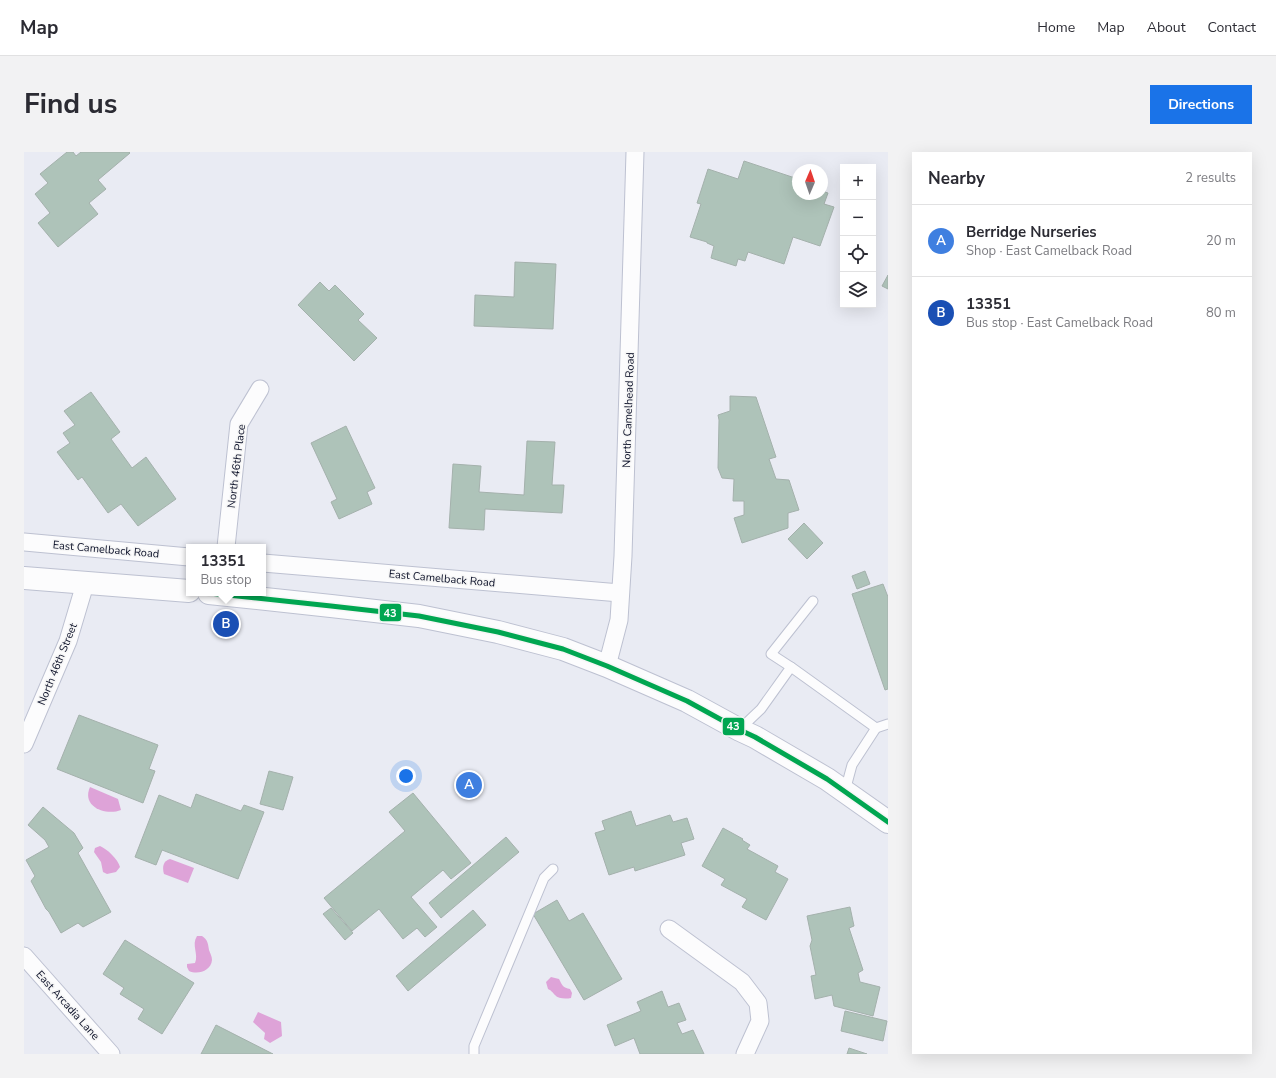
<!DOCTYPE html>
<html lang="en">
<head>
<meta charset="utf-8">
<style>
  :root { --surface:#fff; --page:#f2f2f3; --text:#2b2b33; --muted:#7c7c81; --line:#e1e1e2; --accent:#1a73e8 }
  body { margin:0; font-family:"Nunito Sans",sans-serif; background:var(--page); color:var(--text) }
  .controls { position:absolute; right:12px; top:12px; display:grid; overflow:hidden; border-radius:0px; box-shadow:0 4px 16px #0002 }
  .controls button { width:36px; height:36px; display:grid; place-items:center; padding:0; border:0; border-bottom:1px solid var(--line); background:var(--surface); color:var(--text); font:20px sans-serif }
  .compass { position:absolute; left:768px; top:12px; width:36px; height:36px; border-radius:50%; background:var(--surface); box-shadow:0 4px 16px #0002; rotate:2deg }
  .you { position:absolute; left:382px; top:624px; width:14px; height:14px; margin:-10px; border:3px solid #fff; border-radius:50%; background:#1a73e8; box-shadow:0 0 0 6px #1a73e833 }
  .badge { display:grid; place-items:center; width:26px; height:26px; border-radius:50%; background:var(--accent); color:#fff; font-size:13px; font-weight:700 }
  .pin { position:absolute; translate:-50% -50%; border:2px solid #fff; box-shadow:0 1px 4px #0006 }
  .popup { position:absolute; left:162px; top:392px; width:80px; height:52px; box-sizing:border-box; display:grid; place-content:center; border-radius:0px; background:var(--surface); filter:drop-shadow(0 1px 3px #0005); font-size:13px; white-space:nowrap; color:var(--muted) }
  .popup b { font-size:15px; color:var(--text) }
  .popup::after { content:''; position:absolute; left:50%; top:100%; margin-left:-8px; border:8px solid transparent; border-top-color:var(--surface) }
  .list { margin:0; padding:0; list-style:none }
  h2 { display:flex; justify-content:space-between; align-items:center; height:52px; margin:0; padding:0 16px; font-size:17px }
  h2 small { font-size:13px; font-weight:400; color:var(--muted) }
  .list li { display:grid; grid-template-columns:26px 1fr auto; gap:12px; align-items:center; box-sizing:border-box; height:72px; padding:0 16px; border-top:1px solid var(--line) }
  .list b { display:block; font-size:15px; white-space:nowrap }
  .list p { margin:0; font-size:13px; white-space:nowrap; color:var(--muted) }
  .list em { font-size:13px; font-style:normal; color:var(--muted) }
  .icon { flex:none; width:22px; height:22px; fill:none; stroke:currentColor; stroke-width:2; stroke-linecap:round; stroke-linejoin:round }
  .map { position:relative; flex:none; width:864px; height:902px; overflow:hidden; border-radius:0px }
  header { display:flex; align-items:center; gap:24px; box-sizing:border-box; height:56px; padding:0 20px; background:var(--surface); border-bottom:1px solid var(--line) }
  header strong { font-size:19px }
  nav { display:flex; gap:22px; margin-inline-start:auto; font-size:14px }
  .intro { display:flex; align-items:center; justify-content:space-between; box-sizing:border-box; height:96px; padding:0 24px }
  h1 { margin:0; font-size:28px }
  .button { padding:10px 18px; border-radius:0px; background:var(--accent); color:#fff; font-size:14px; font-weight:700 }
  main { display:flex; gap:24px; padding:0 24px }
  aside { flex:1; background:var(--surface); border-radius:0px; box-shadow:0 4px 16px #0002 }
  .map>svg:first-child { display:block }
  .water { fill:#dea3d8 }
  .building { fill:#aec3b9; stroke:#a4b1ac }
  .lines { fill:none; stroke-linecap:round; stroke-linejoin:round }
  .service-casing { stroke:#bdc1d1; stroke-width:11 }
  .minor-casing { stroke:#bdc1d1; stroke-width:19 }
  .primary-casing { stroke:#bdc1d1; stroke-width:24 }
  .service { stroke:#fcfcfd; stroke-width:9 }
  .minor { stroke:#fcfcfd; stroke-width:17 }
  .primary { stroke:#fcfcfd; stroke-width:22 }
  .bus-1-casing { stroke:#f6f6f6; stroke-width:8 }
  .bus-1 { stroke:#00a651; stroke-width:5 }
  .labels { text-anchor:middle; stroke-width:3; stroke-linejoin:round; paint-order:stroke }
  .street-label { font-size:11px; fill:#0a0f27; stroke:#f6f6f6 }
  .line-badge { stroke:#f6f6f6; stroke-width:1.5 }
  .badge-label { font-size:11px; text-anchor:middle; font-weight:bold; fill:#fff }
</style>
</head>
<body>
<header>
<strong>Map</strong>
<nav><a>Home</a><a>Map</a><a>About</a><a>Contact</a></nav>
</header>
<div class="intro"><h1>Find us</h1><a class="button">Directions</a></div>
<main>
<div class="map">
<svg width="864" height="902" viewBox="0 0 864 902">
  <rect width="100%" height="100%" fill="#e9ebf3"/>
  <!-- water -->
  <g class="water">
    <path d="M66,635l28,12 3,11c-15,6 -40,-3 -31,-23z"/>
    <path d="M76,694c7,3 18,13 20,21l-4,5 -9,2 -4,-2 -2,-10 -7,-10 1,-4z"/>
    <path d="M146,707l24,9 -6,15 -24,-9c-2,-7 -1,-13 6,-15z"/>
    <path d="M173,784h5c6,4 6,8 7,14 1,3 3,6 3,10 -1,11 -14,15 -23,11l-2,-4v-3l8,-1c4,-9 -4,-18 2,-27z"/>
    <path d="M527,825l8,2c3,6 4,9 11,10l2,4 -1,5c-5,1 -13,1 -16,-3 -3,-3 -3,-4 -7,-6l-2,-7z"/>
    <path d="M234,860l23,10 1,14 -12,7 -6,-4 1,-6 -1,-1 -11,-10z"/>
  </g>
  <!-- building -->
  <g class="building">
    <path d="M43,0h6l3,4 5,-4h48l1,1 -32,27 8,9 -17,14 9,11 -40,33 -20,-24 12,-10 -15,-19 13,-11 -8,-9z"/>
    <path d="M720,9l54,18v15h24v-3l6,2 -4,11 10,3 -14,39 -27,-9 -9,27 -36,-12 -3,9 -7,-2 -2,7 -25,-8 3,-12 -7,-3v-1l-17,-5 11,-33 -4,-1 11,-34 30,10z"/>
    <path d="M491,110l41,2 -3,65 -79,-3 1,-31 39,2z"/>
    <path d="M864,123v14l-6,-3z"/>
    <path d="M296,130l9,9 6,-6 29,29 -6,6 19,18 -23,23 -56,-56z"/>
    <path d="M67,240l29,40 -9,7 21,29 14,-11 30,42 -38,27 -17,-22 -13,9 -26,-36 -4,3 -21,-28 13,-9 -7,-10 12,-8 -11,-14z"/>
    <path d="M706,244l26,1 20,60 -7,2 7,20 13,1 10,30 -11,3v15l-46,15 -8,-25 10,-3v-14h-11l1,-22 -12,-1 -4,-10 1,-48 -1,-5 12,-4z"/>
    <path d="M322,274l29,62 -8,4 5,12 -33,15 -8,-17 6,-3 -26,-56z"/>
    <path d="M503,289l28,1 -3,43h12l-2,28 -77,-4 -1,21 -35,-2 4,-64 28,2 -2,26 45,3z"/>
    <path d="M780,371l19,20 -16,16 -19,-20z"/>
    <path d="M841,419l5,13 -13,5 -5,-13z"/>
    <path d="M859,432l5,13v92l-3,1 -33,-96z"/>
    <path d="M55,563l79,30 -9,24 6,2 -12,32 -86,-34z"/>
    <path d="M245,619l24,6 -10,33 -23,-6z"/>
    <path d="M389,641l58,70 -20,16 -8,-9 -32,27 26,30 -12,10 -8,-9 -14,11 -24,-30 -27,22 -28,-33 81,-67 -16,-19z"/>
    <path d="M172,642l45,17 3,-6 20,7 -26,67 -76,-29 -6,15 -21,-8 24,-62 32,13z"/>
    <path d="M19,655l31,26 9,15 -5,5 33,59 -28,15 -5,-4 -17,10 -12,-21 -3,-3 -15,-28 4,-5 -9,-16 23,-13 -4,-7 -17,-15z"/>
    <path d="M607,659l5,15 34,-11 3,7 14,-4 7,21 -13,4 4,12 -50,16 -1,-4 -25,8 -14,-42 10,-3 -3,-9z"/>
    <path d="M699,676l20,11 -1,1 8,5 -3,4 31,17 -3,6 13,7 -22,41 -24,-13 5,-8 -26,-14 4,-6 -23,-13z"/>
    <path d="M482,685l13,15 -78,66 -12,-15z"/>
    <path d="M533,748l12,21 14,-8 39,66 -38,21 -51,-86z"/>
    <path d="M826,755l4,19 -5,2 14,42 -5,3 2,9 20,5 -7,29 -39,-10 -2,-11 -17,4 -4,-23 5,-1 -6,-29 2,-6 -5,-24z"/>
    <path d="M307,756l22,25 -8,7 -22,-26z"/>
    <path d="M449,758l13,15 -78,66 -12,-15z"/>
    <path d="M101,788l69,43 -32,51 -24,-15 6,-10 -24,-15 4,-6 -21,-14z"/>
    <path d="M638,839l6,16 11,-4 7,17 -9,3 5,11 11,-4 11,24h-64l-6,-16 -19,8 -8,-21 34,-14 -4,-9z"/>
    <path d="M821,859l42,10 -4,20 -42,-10z"/>
    <path d="M192,873l57,29h-72z"/>
    <path d="M825,896l18,6h-20z"/>
  </g>
  <g class="lines">
    <defs>
      <g id="service">
        <path d="M767,515l-20,-13 42,-53"/>
        <path d="M852,576l12,-4"/>
        <path d="M716,577l21,-20 30,-42 85,61 -24,37 -7,26"/>
        <path d="M450,902v-8l70,-168 9,-9"/>
      </g>
      <g id="minor">
        <path d="M0,390l165,15"/>
        <path d="M202,395l13,-123 21,-35"/>
        <path d="M239,411l357,30"/>
        <path d="M583,514l12,-46 4,-64 12,-404"/>
        <path d="M0,592l44,-103 17,-57"/>
        <path d="M645,777l73,53 16,21 2,18 -15,33"/>
        <path d="M0,804l87,98"/>
      </g>
      <g id="primary">
        <path d="M0,426l165,13"/>
        <path d="M185,441l122,13 88,10 79,16 65,17 44,17 80,35 53,29 15,7 72,42 61,43"/>
      </g>
    </defs>
    <!-- service casing -->
    <use href="#service" class="service-casing"/>
    <!-- minor casing -->
    <use href="#minor" class="minor-casing"/>
    <!-- primary casing -->
    <use href="#primary" class="primary-casing"/>
    <!-- service -->
    <use href="#service" class="service"/>
    <!-- minor -->
    <use href="#minor" class="minor"/>
    <!-- primary -->
    <use href="#primary" class="primary"/>
    <defs>
      <path id="bus-1" d="M185,441l122,13 88,10 79,16 65,17 44,17 80,35 53,29 15,7 72,42 61,43"/>
    </defs>
    <!-- bus-1 casing -->
    <use href="#bus-1" class="bus-1-casing"/>
    <!-- bus-1 -->
    <use href="#bus-1" class="bus-1"/>
  </g>
  <g class="labels">
    <!-- street labels -->
    <g class="street-label">
      <text transform="translate(604 258) rotate(-88)" y="4">North Camelhead Road</text>
      <text transform="translate(212 314) rotate(-83)" y="4">North 46th Place</text>
      <text transform="translate(82 397) rotate(5)" y="4">East Camelback Road</text>
      <text transform="translate(418 426) rotate(5)" y="4">East Camelback Road</text>
      <text transform="translate(33 512) rotate(-68)" y="4">North 46th Street</text>
      <text transform="translate(44 853) rotate(48)" y="4">East Arcadia Lane</text>
    </g>
  </g>
  <g class="line-badge">
    <rect x="355" y="451" width="23" height="19" rx="4" fill="#00a651"/>
    <rect x="698" y="565" width="23" height="19" rx="4" fill="#00a651"/>
  </g>
  <g class="badge-label">
    <text x="366" y="465">43</text>
    <text x="709" y="578">43</text>
  </g>
</svg>
<div class="controls">
<button>+</button>
<button>−</button>
<button><svg class="icon" aria-label="locate" viewBox="0 0 24 24"><circle cx="12" cy="12" r="6"/><path d="M12 2v4M12 18v4M2 12h4M18 12h4"/></svg></button>
<button><svg class="icon" aria-label="layers" viewBox="0 0 24 24"><path d="M12 4l9 5-9 5-9-5zM3 14l9 5 9-5"/></svg></button>
</div>
<svg class="compass" viewBox="-18 -18 36 36"><path d="M0-13l5 13h-10z" fill="#e53935"/><path d="M0 13l5-13h-10z" fill="#7c7c81"/></svg>
<div class="you"></div>
<div class="pin badge" style="left:445px;top:633px;background:#3f7fe0">A</div>
<div class="pin badge" style="left:202px;top:472px;background:#1a4fb4">B</div>
<div class="popup"><b>13351</b>Bus stop</div>
</div>
<aside>
<h2>Nearby<small>2 results</small></h2>
<ul class="list">
<li><span class="badge" style="background:#3f7fe0">A</span><div><b>Berridge Nurseries</b><p>Shop · East Camelback Road</p></div><em>20 m</em></li>
<li><span class="badge" style="background:#1a4fb4">B</span><div><b>13351</b><p>Bus stop · East Camelback Road</p></div><em>80 m</em></li>
</ul>
</aside>
</main>
</body>
</html>
